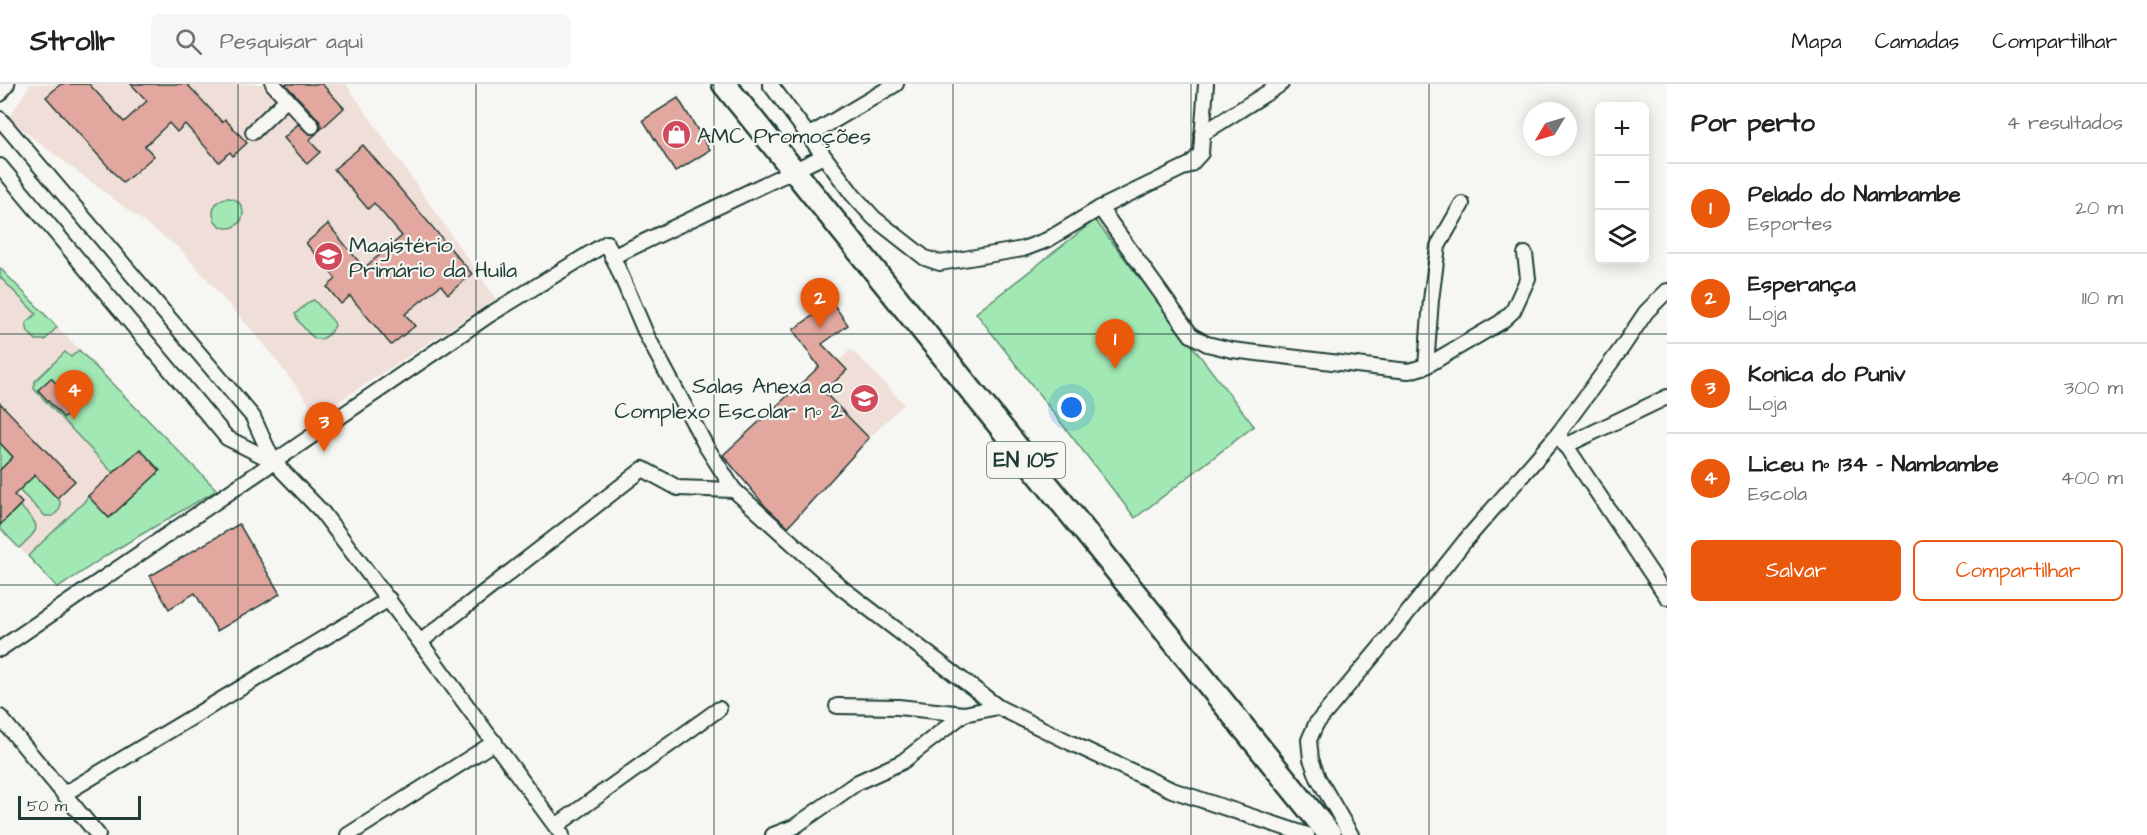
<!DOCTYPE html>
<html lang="pt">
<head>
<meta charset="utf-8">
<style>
  :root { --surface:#fff; --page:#f6f6f6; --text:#202124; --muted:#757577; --line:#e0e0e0; --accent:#ea580c }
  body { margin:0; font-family:"Architects Daughter",sans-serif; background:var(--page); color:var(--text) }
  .controls { position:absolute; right:18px; top:18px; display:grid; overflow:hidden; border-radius:9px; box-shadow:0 3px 15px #0003 }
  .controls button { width:54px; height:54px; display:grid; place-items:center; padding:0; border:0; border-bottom:2px solid var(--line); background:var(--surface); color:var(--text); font:30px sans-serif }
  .compass { position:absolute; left:1523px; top:18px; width:54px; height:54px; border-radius:50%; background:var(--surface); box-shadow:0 3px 15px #0003; rotate:232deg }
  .scale { position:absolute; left:18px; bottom:15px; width:123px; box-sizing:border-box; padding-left:6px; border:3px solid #1f3d34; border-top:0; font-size:16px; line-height:21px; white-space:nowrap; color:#1f3d34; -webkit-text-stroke:4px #f6f6f2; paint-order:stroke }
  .you { position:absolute; left:1072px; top:324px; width:21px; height:21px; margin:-15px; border:4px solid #fff; border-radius:50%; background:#1a73e8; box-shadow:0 0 0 9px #1a73e833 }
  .badge { display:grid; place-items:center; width:39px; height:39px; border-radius:50%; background:var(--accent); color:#fff; font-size:20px; font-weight:700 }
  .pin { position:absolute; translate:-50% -50px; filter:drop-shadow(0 2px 3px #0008) }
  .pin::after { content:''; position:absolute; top:32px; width:21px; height:18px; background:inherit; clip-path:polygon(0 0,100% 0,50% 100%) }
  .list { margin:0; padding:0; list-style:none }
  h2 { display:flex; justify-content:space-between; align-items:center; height:78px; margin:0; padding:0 24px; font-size:26px }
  h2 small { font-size:20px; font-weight:400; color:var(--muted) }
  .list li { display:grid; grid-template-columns:39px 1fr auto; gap:18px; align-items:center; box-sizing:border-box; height:90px; padding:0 24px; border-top:2px solid var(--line) }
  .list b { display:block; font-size:22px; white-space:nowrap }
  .list p { margin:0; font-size:20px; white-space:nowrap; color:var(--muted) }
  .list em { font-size:20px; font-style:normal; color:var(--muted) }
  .actions { display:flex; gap:12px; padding:18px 24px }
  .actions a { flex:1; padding:14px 0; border:2px solid var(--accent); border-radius:9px; text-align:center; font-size:21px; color:var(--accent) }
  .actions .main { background:var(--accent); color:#fff }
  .icon { flex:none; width:33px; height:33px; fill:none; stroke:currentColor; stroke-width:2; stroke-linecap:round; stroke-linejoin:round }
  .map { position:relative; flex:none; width:1667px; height:751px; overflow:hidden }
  header { display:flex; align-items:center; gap:36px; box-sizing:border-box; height:84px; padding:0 30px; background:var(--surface); border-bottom:2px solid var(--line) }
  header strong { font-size:28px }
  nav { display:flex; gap:33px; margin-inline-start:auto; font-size:21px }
  .search { width:420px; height:54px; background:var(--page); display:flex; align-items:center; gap:15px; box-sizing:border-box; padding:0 21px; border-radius:9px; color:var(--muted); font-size:22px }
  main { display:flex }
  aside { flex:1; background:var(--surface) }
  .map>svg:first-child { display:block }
  .built { fill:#f0dfd9 }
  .green { fill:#a2e8b4; stroke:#609274; stroke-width:1.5 }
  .building { fill:#e2a8a0; stroke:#1f3d34; stroke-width:1.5 }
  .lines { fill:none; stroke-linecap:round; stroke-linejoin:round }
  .minor-casing { stroke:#1f3d34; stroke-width:18 }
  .primary-casing { stroke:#1f3d34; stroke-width:27 }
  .minor { stroke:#f6f6f2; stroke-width:14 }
  .primary { stroke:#f6f6f2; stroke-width:22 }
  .grid { fill:none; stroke:#1f3d34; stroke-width:1.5; stroke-opacity:0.55 }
  .labels { text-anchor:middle; stroke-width:4.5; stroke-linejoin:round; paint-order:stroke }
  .shield { fill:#f6f6f2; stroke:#60746d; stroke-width:1.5 }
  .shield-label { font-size:21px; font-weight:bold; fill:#1f3d34 }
  .poi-label { font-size:22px; fill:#1f3d34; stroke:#f6f6f2; text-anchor:start }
</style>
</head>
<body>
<header>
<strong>Strollr</strong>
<div class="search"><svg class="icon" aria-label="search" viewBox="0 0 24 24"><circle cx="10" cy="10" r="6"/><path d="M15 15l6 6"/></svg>Pesquisar aqui</div>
<nav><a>Mapa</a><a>Camadas</a><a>Compartilhar</a></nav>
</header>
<main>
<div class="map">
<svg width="1667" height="751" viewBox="0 0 1667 751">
  <rect width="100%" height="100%" fill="#f6f6f2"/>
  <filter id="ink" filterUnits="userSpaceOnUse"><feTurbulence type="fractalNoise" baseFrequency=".0167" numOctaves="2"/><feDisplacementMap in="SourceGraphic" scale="12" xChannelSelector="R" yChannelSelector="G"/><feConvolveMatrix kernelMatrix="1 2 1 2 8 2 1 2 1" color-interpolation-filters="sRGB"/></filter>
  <g filter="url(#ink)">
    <!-- built -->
    <g class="built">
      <path d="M30,0h316l150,215 -178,116 -55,-72 -83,-94 -172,-130z"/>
      <path d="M0,184l217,222 -107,63 -52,35 -58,-60z"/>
      <path d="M851,265l53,55 -35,34 -45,-46 23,-21 -9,-9z"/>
    </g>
    <!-- green -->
    <g class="green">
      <circle cx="228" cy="129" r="15"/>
      <path d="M1095,136l159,206 -119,92 -159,-205z"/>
      <path d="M0,184l57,59 -12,13h-9l-8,-8 -2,-9 10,-9 -36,-37z"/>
      <path d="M314,216l20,22 1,4c-12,18 -19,17 -31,2 -4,-5 -7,-8 -9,-14l14,-12z"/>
      <path d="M79,266l138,140 -107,63 -52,35 -30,-32 56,-54 4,-6 21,22 51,-47 -20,-22 -27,24 -79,-84 1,-8 30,-29 6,5z"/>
      <path d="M0,359l13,14 -13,13z"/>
      <path d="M35,391l25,26v8l-7,7h-8l-26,-26z"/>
      <path d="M20,422c21,22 22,20 -1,42l-19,-20v-13l5,5z"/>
    </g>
    <!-- building -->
    <g class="building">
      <path d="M61,0h28l35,38 23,-21 -16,-17h56l35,38 3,-3 22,24 -14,13 -3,-4 -11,10 -34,-38 -8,8 -8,-9 -24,23 9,10 -31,27 -77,-86z"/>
      <path d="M285,0h37l22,24 -24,22 1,-5 -2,-5z"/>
      <path d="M678,14l32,52 -35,22 -32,-52z"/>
      <path d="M298,40l11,10h7l-7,6 11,12 -13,12 -23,-26z"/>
      <path d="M363,61l109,129 -24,20 -7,-9 -36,29 10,12 -24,19 -41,-49 -9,8 -14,-17 9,-8 -30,-36 22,-19 36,44 38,-32 -28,-33 -6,6 -34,-40z"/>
      <path d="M832,218l16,23 -26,19 25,26 -23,22 45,46 -81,89 -23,-21 -42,-51 96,-88 -26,-37z"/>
      <path d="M51,294l26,28 -13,12 -26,-28z"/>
      <path d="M0,319l75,78 -18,17 -22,-23 -21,20 8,8 -22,22v-55l13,-13 -13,-14z"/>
      <path d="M140,365l20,22 -51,47 -21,-22z"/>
      <path d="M239,440l41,70 -63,37 -22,-38 -26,16 -19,-33z"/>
    </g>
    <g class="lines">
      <defs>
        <g id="minor">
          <path d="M273,0l39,42"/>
          <path d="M770,0l83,111 21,23 51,40 15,5 83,-14 24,-9 53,-32 91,-44 10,-11 5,-69"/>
          <path d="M0,10l7,-10"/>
          <path d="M0,35l253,298 20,44 49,51 98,130 142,193"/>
          <path d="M253,48l34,-33"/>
          <path d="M1202,50l79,-50"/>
          <path d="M808,52l88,-52"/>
          <path d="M0,82l227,272 46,23"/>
          <path d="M1100,124l91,127 16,9 25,6 158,19 19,2 17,-5 75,-44 12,-11 15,-33 -3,-24"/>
          <path d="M612,173l212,-101"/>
          <path d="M1426,282l5,-66 7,-54 24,-42"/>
          <path d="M1558,350l109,163"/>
          <path d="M1565,362l102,-49"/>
          <path d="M420,558l223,-173 35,19 56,2"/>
          <path d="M0,565l489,-334 118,-72 40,93 59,110 28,44 108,98 156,119 73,36 101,47 135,45"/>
          <path d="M837,622l61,1 66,7 34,-7"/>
          <path d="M0,633l98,118"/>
          <path d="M64,710l325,-195"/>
          <path d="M556,742l163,-117"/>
          <path d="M348,751l147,-93"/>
          <path d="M773,751l21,-8 64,-45 44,-20 62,-48"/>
          <path d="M1351,751l-33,-57 -7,-19 -2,-19 7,-16 62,-74 87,-109 93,-107 63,-85 25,-37 21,-21"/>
        </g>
        <path id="primary" d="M724,0l606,751"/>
      </defs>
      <!-- minor casing -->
      <use href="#minor" class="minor-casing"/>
      <!-- primary casing -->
      <use href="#primary" class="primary-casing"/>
      <!-- minor -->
      <use href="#minor" class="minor"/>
      <!-- primary -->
      <use href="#primary" class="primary"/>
    </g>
  </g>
  <!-- grid -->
  <path class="grid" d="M238,0v751M476,0v751M714,0v751M953,0v751M1191,0v751M1429,0v751M0,250h1667M0,501h1667"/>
  <!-- icons -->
  <defs>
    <symbol id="shop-disc" viewBox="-11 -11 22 22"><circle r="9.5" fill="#d1495b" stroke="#f6f6f2"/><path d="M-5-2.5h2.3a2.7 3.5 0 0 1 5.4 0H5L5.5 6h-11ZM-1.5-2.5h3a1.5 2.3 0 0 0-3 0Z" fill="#fff"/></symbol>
    <symbol id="school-disc" viewBox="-11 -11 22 22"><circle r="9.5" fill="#d1495b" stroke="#f6f6f2"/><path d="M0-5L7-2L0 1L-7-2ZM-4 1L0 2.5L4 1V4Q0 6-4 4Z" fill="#fff"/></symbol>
  </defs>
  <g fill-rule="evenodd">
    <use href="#shop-disc" x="660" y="34" width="33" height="33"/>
    <use href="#school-disc" x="312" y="156" width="33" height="33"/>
    <use href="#school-disc" x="848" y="298" width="33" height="33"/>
  </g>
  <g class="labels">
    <!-- shield labels -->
    <rect class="shield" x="987" y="358" width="78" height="36" rx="4.5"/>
    <g class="shield-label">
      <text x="1026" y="383">EN 105</text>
    </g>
    <!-- poi labels -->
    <g class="poi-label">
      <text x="697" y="59">AMC Promoções</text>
      <text x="349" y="168">Magistério<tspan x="349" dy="25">Primário da Huíla</tspan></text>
      <text x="843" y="309" text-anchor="end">Salas Anexa ao<tspan x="843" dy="25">Complexo Escolar nº 2</tspan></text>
    </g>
  </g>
</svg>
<div class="controls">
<button>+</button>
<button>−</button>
<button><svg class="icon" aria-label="layers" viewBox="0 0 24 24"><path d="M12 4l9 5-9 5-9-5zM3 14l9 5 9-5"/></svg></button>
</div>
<svg class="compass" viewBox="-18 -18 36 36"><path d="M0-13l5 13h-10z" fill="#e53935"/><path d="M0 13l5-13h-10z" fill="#757577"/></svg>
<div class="scale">50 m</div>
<div class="you"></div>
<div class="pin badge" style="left:1115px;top:285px">1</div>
<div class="pin badge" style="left:820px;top:244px">2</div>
<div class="pin badge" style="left:324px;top:368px">3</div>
<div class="pin badge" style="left:74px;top:336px">4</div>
</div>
<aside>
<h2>Por perto<small>4 resultados</small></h2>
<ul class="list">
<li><span class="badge">1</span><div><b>Pelado do Nambambe</b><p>Esportes</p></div><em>20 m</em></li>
<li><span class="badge">2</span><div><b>Esperança</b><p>Loja</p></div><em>110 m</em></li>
<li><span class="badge">3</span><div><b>Konica do Puniv</b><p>Loja</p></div><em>300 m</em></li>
<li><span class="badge">4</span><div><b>Liceu nº 134 - Nambambe</b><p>Escola</p></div><em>400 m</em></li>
</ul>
<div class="actions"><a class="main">Salvar</a><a>Compartilhar</a></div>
</aside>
</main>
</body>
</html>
